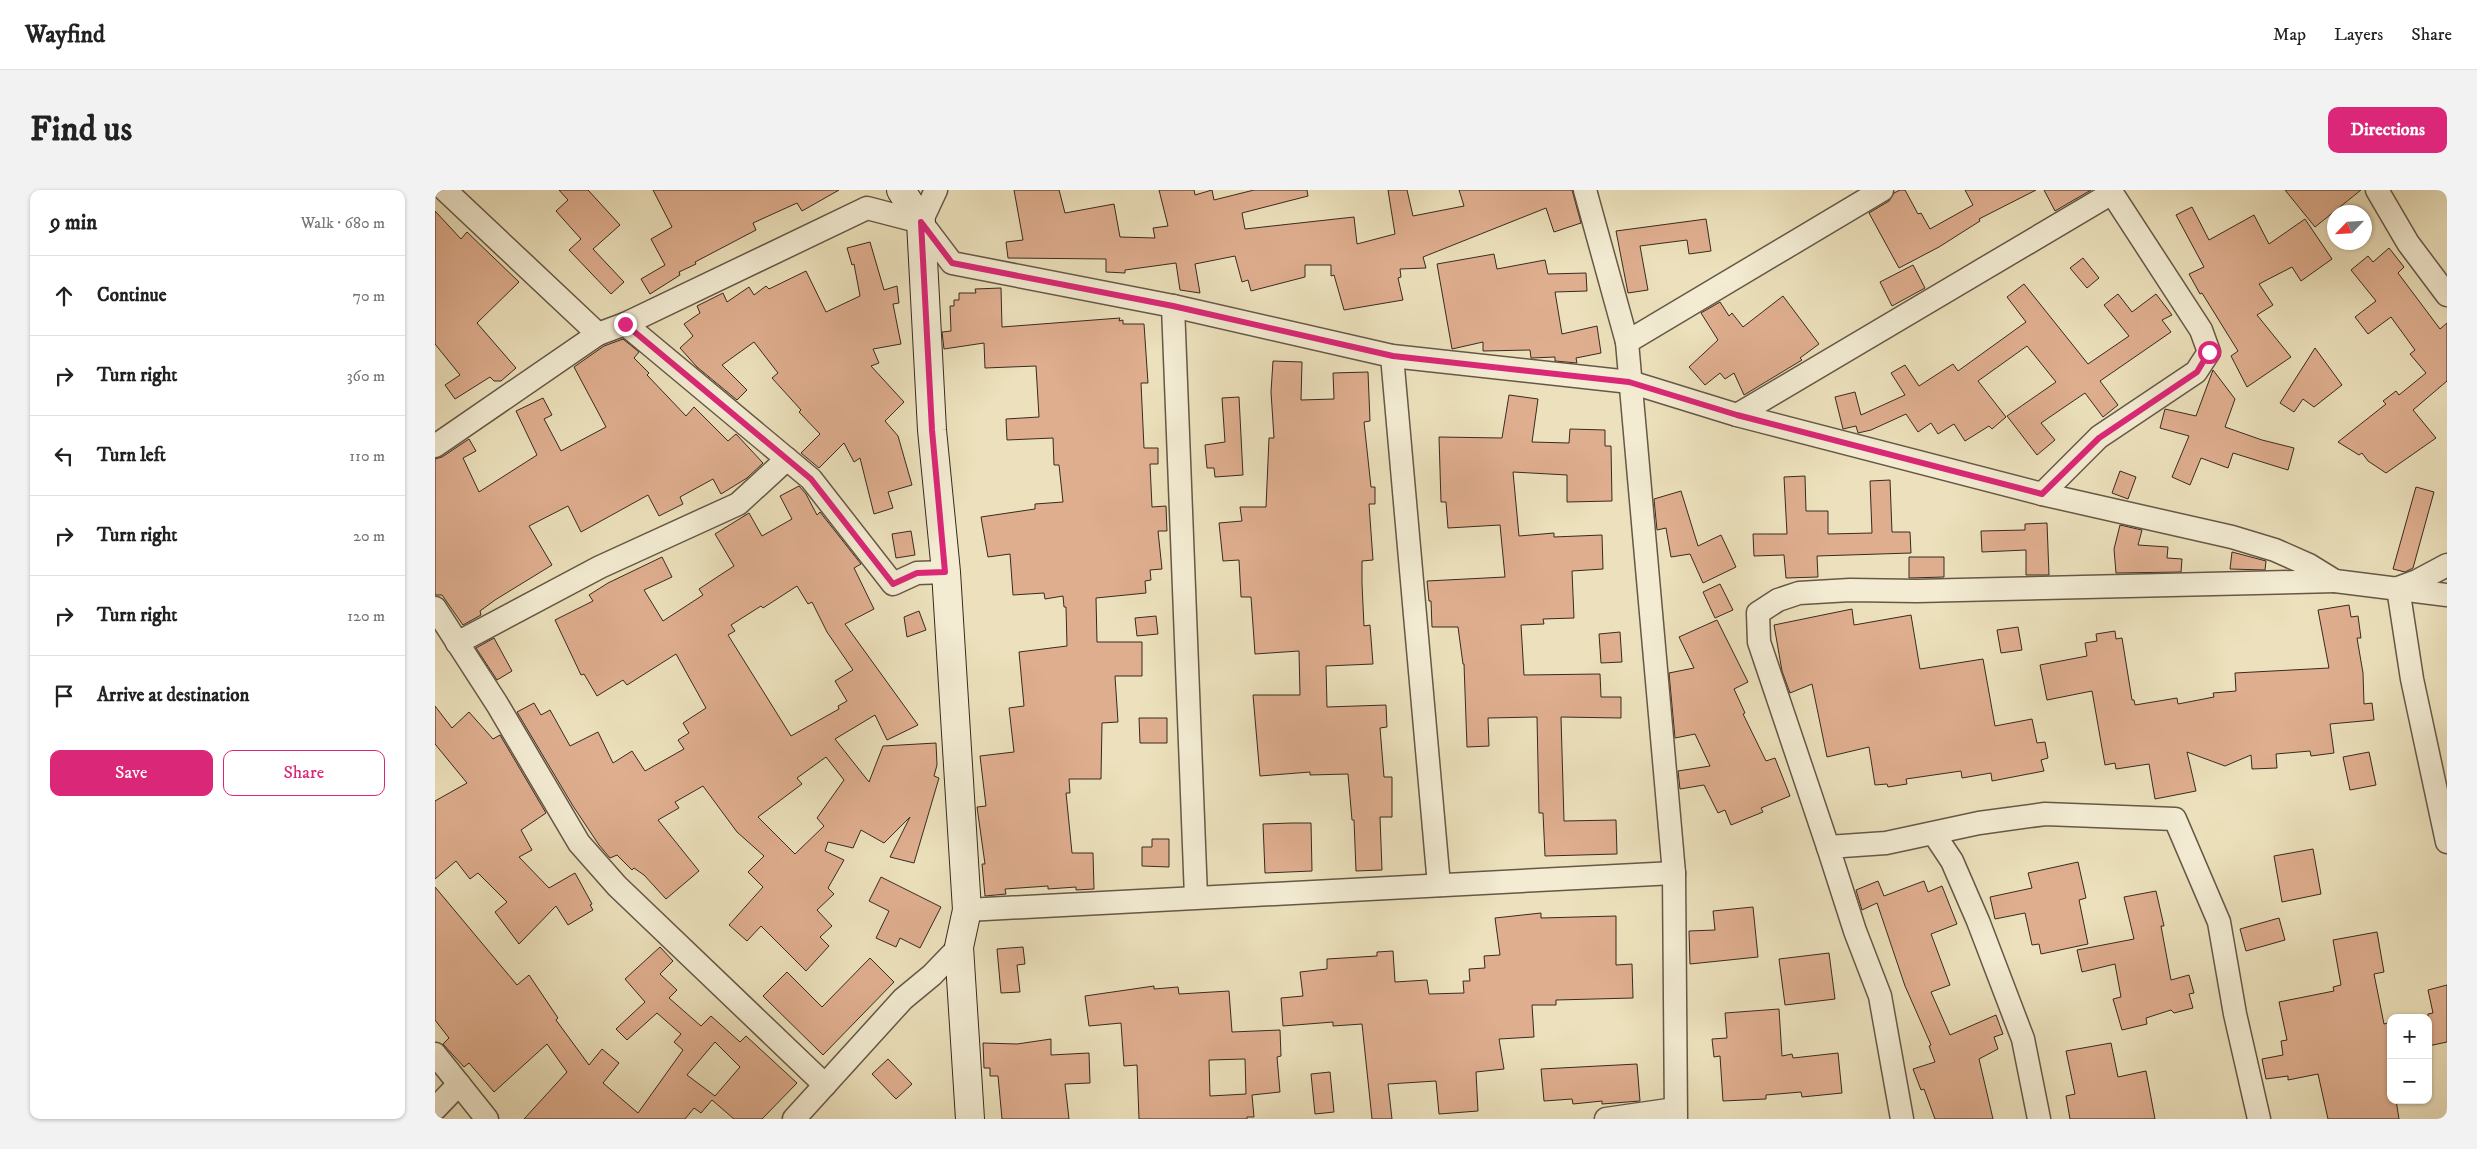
<!DOCTYPE html>
<html lang="en">
<head>
<meta charset="utf-8">
<style>
  :root { --surface:#fff; --page:#f2f2f2; --text:#222; --muted:#767676; --line:#e0e0e0; --accent:#db2777 }
  body { margin:0; font-family:"IM FELL DW Pica",serif; background:var(--page); color:var(--text) }
  .controls { position:absolute; right:15px; bottom:15px; display:grid; overflow:hidden; border-radius:10px; box-shadow:0 1px 4px #0004 }
  .controls button { width:45px; height:45px; display:grid; place-items:center; padding:0; border:0; border-bottom:1px solid var(--line); background:var(--surface); color:var(--text); font:25px sans-serif }
  .compass { position:absolute; left:1892px; top:15px; width:45px; height:45px; border-radius:50%; background:var(--surface); box-shadow:0 1px 4px #0004; rotate:245deg }
  .stop { position:absolute; width:15px; height:15px; margin:-11px; border:4px solid #db2777; border-radius:50%; background:#fff }
  .stop.end { background:#db2777; border-color:#fff; box-shadow:0 1px 5px #0008 }
  .list { margin:0; padding:0; list-style:none }
  h2 { display:flex; justify-content:space-between; align-items:center; height:65px; margin:0; padding:0 20px; font-size:21px }
  h2 small { font-size:16px; font-weight:400; color:var(--muted) }
  .list li { display:grid; grid-template-columns:32px 1fr auto; gap:15px; align-items:center; box-sizing:border-box; height:80px; padding:0 20px; border-top:1px solid var(--line) }
  .list b { display:block; font-size:19px; white-space:nowrap }
  .list em { font-size:16px; font-style:normal; color:var(--muted) }
  .actions { display:flex; gap:10px; padding:15px 20px }
  .actions a { flex:1; padding:11px 0; border:1px solid var(--accent); border-radius:10px; text-align:center; font-size:18px; color:var(--accent) }
  .actions .main { background:var(--accent); color:#fff }
  .icon { flex:none; width:28px; height:28px; fill:none; stroke:currentColor; stroke-width:2; stroke-linecap:round; stroke-linejoin:round }
  .map { position:relative; flex:none; width:2012px; height:929px; overflow:hidden; border-radius:10px }
  header { display:flex; align-items:center; gap:30px; box-sizing:border-box; height:70px; padding:0 25px; background:var(--surface); border-bottom:1px solid var(--line) }
  header strong { font-size:24px }
  nav { display:flex; gap:28px; margin-inline-start:auto; font-size:18px }
  .intro { display:flex; align-items:center; justify-content:space-between; box-sizing:border-box; height:120px; padding:0 30px }
  h1 { margin:0; font-size:35px }
  .button { padding:12px 22px; border-radius:10px; background:var(--accent); color:#fff; font-size:18px; font-weight:700 }
  main { display:flex; gap:30px; padding:0 30px }
  aside { flex:1; background:var(--surface); border-radius:10px; box-shadow:0 1px 4px #0004 }
  .map>svg:first-child { display:block }
  .building { fill:#dfae8f; stroke:#392a1f; fill-rule:evenodd }
  .lines { fill:none; stroke-linecap:round; stroke-linejoin:round }
  .street-casing { stroke:#665846; stroke-width:25 }
  .secondary-casing { stroke:#392a1f; stroke-width:30 }
  .street { stroke:#f3ecd3; stroke-width:22 }
  .secondary { stroke:#f3ecd3; stroke-width:28 }
  .route { stroke:#db2777; stroke-width:6 }
</style>
</head>
<body>
<header>
<strong>Wayfind</strong>
<nav><a>Map</a><a>Layers</a><a>Share</a></nav>
</header>
<div class="intro"><h1>Find us</h1><a class="button">Directions</a></div>
<main>
<aside>
<h2>9 min<small>Walk · 680 m</small></h2>
<ul class="list">
<li><svg class="icon" aria-label="ahead" viewBox="0 0 24 24"><path d="M12 20V5M6 11l6-6 6 6"/></svg><div><b>Continue</b></div><em>70 m</em></li>
<li><svg class="icon" aria-label="right" viewBox="0 0 24 24"><path d="M7 20v-9h11M14 6l5 5-5 5"/></svg><div><b>Turn right</b></div><em>360 m</em></li>
<li><svg class="icon" aria-label="left" viewBox="0 0 24 24"><path d="M17 20v-9H6M10 6l-5 5 5 5"/></svg><div><b>Turn left</b></div><em>110 m</em></li>
<li><svg class="icon" aria-label="right" viewBox="0 0 24 24"><path d="M7 20v-9h11M14 6l5 5-5 5"/></svg><div><b>Turn right</b></div><em>20 m</em></li>
<li><svg class="icon" aria-label="right" viewBox="0 0 24 24"><path d="M7 20v-9h11M14 6l5 5-5 5"/></svg><div><b>Turn right</b></div><em>120 m</em></li>
<li><svg class="icon" aria-label="arrive" viewBox="0 0 24 24"><path d="M6 21V4h12l-3 4 3 4H6"/></svg><div><b>Arrive at destination</b></div></li>
</ul>
<div class="actions"><a class="main">Save</a><a>Share</a></div>
</aside>
<div class="map">
<svg width="2012" height="929" viewBox="0 0 2012 929">
  <rect width="100%" height="100%" fill="#ece1bc"/>
  <filter id="stains"><feTurbulence type="fractalNoise" baseFrequency=".004" numOctaves="4"/><feColorMatrix values="0 0 0 0 .2 0 0 0 0 .09 0 0 0 0 .02 0 0 0 .5 -.17"/></filter>
  <radialGradient id="worn" r=".72"><stop offset=".6" stop-color="#630" stop-opacity="0"/><stop offset="1" stop-color="#630" stop-opacity=".3"/></radialGradient>
  <!-- building -->
  <g class="building">
    <path d="M124,0h29l32,35 -27,24 31,33 -13,12 -42,-44 12,-11 -25,-28 12,-11z"/>
    <path d="M218,0h186l-37,21 -5,-8 -44,20 3,7 -61,32 1,2 -17,8 1,3 -30,19 -9,-15 24,-14 -14,-26 21,-12z"/>
    <path d="M579,0h45l6,23 49,-9 6,33 35,1 -2,-10 15,-2 -9,-36h35l1,5 17,-5 2,10 40,-10h53l1,6 -66,17 3,16 109,-12 3,27 38,-10 -7,-44h19l6,26 51,-10 -5,-16h113l9,33 -27,9 -8,-24 -123,49 3,11 -26,1 1,8 -3,1 5,22 -59,10 -10,-35 -3,1v-11h-26v12l-54,14 -3,-11 -6,2 -7,-26 -40,8 5,29 -20,-3 -4,-27 -51,7v3l-19,-1v-13l-98,-1 -2,-16 17,-2z"/>
    <path d="M1465,0h5l13,24 3,-1 9,16 43,-24 -8,-15h71l-57,29 1,2 -41,26 -40,21 -30,-55 20,-12 5,-8z"/>
    <path d="M1609,0h47l-36,21z"/>
    <path d="M1850,0h76l-46,37z"/>
    <path d="M1757,17l17,33 45,-25 15,29 36,-25 27,40 -31,22 -9,-14 -33,17 14,21 -16,10 34,42 -44,30 -16,-31 7,-5 -36,-58 -2,1 -11,-20 15,-7 -28,-52z"/>
    <path d="M0,21l26,28 6,-7 52,50 -42,41 39,45 -15,13h-7l-4,-4 -35,22 -10,-14 15,-10 -25,-31z"/>
    <path d="M1271,29l5,32 -22,3 -2,-14 -47,6 8,44 -20,3 -12,-62z"/>
    <path d="M435,52l14,48 13,-4 2,17 -6,1 8,40 -28,5 6,14 -8,3 33,36 -19,19 13,15 14,49 -24,7 5,16 -19,6 -14,-56 -6,4 -10,-19 -25,25 -18,-15 19,-19 -21,-22 2,-2 -29,-32 6,-5 -24,-31 -32,23 25,25 -10,10 -40,-33 -17,-19 13,-12 -9,-12 16,-11 -3,-7 26,-13 4,9 22,-15 5,8 12,-9 3,3 37,-18 20,41 34,-16 -6,-32 -2,1 -5,-17z"/>
    <path d="M1954,58l15,19 -6,6 42,56 7,-6v58l-34,29 23,28 -50,35 -18,-12 -6,-8 -3,2 -21,-13 48,-38 -3,-3 13,-10 3,4 27,-22 -16,-19 5,-4 -24,-33 -23,17 -13,-17 21,-16 -25,-31 17,-14 5,6z"/>
    <path d="M1059,64l3,15 48,-9 3,14 38,-1 1,18 -32,1 7,42 35,-8 4,27 -25,5 1,5 -22,-2v-4l-24,1 -1,-8 -47,1v-9l-31,7 -15,-85z"/>
    <path d="M1648,68l16,20 -12,10 -17,-20z"/>
    <path d="M1478,75l12,23 -33,18 -12,-24z"/>
    <path d="M1589,94l64,80 41,-28 -25,-31 14,-11 14,18 24,-18 16,21 -10,5 9,12 -71,49 18,24 -15,12 -18,-24 -44,30 14,17 -18,15 -30,-39 49,-34 -29,-36 -49,35 28,36 -14,12 -3,-3 -24,15 -11,-17 -16,10 -7,-11 -13,9 -12,-18 -35,16 -13,3 -2,-7 -13,3 -8,-32 20,-5 6,23 44,-20 -14,-22 14,-8 14,21 34,-22 5,7 68,-49 -19,-25z"/>
    <path d="M566,98l1,39 118,-9 -1,3 4,-1v4h21l4,59h-7l3,65h14v16h-8l2,43 14,-1 1,25h-9l4,38 -12,1 1,10 -6,1 1,12 -50,5 1,44h45v34h-27l3,46 -16,1 -1,56h-32l1,14h-4l6,60h21l1,36 -18,1v-3l-28,2v-3l-43,3 1,5 -21,2 -3,-32h3l-8,-57 9,-1 -6,-50 34,-4 -5,-44 15,-2 -5,-54 48,-6 -1,-39h-2l-1,-11 -18,3 -1,-6 -31,2 -3,-41 -22,3 -7,-40 54,-8v-5l28,-2 -4,-37h-5l-1,-27 -46,2 -1,-21 33,-2 -3,-51 -51,2 -1,-25 -40,6 -2,-17 9,-1 -1,-25h4v-6h5v-7h17l-1,-4z"/>
    <path d="M1348,106l36,48 -19,14 2,2 -58,35 -10,-22 -9,6 -5,-6 -15,12 -16,-18 29,-27 -17,-27 19,-11 9,14 3,-3 11,14z"/>
    <path d="M188,149l16,13 -5,6 15,15 -2,2 39,41 8,-9 34,34 8,-7 27,29 -16,15 -26,16 -8,-15 -33,18 3,7 -24,12 -11,-21 -67,37 -13,-26 -39,20 23,39 -57,35 -15,11 1,4 -18,10 -21,-30h-7v-136l7,-2 27,-18 7,12 -13,7 16,34 58,-37 -21,-44 27,-13 9,17 -8,4 17,32 45,-24 -32,-60 30,-21z"/>
    <path d="M1880,158l27,37 -28,22 -11,-8 -9,13 -14,-9z"/>
    <path d="M838,171l29,1 -1,38 33,-1 -1,-26 35,-1 2,49 -6,1 7,65h4v17h-6l4,56 -11,1v23l2,42 6,-1 3,39 -47,2 1,41 59,-2 1,22 -7,1 4,49h8v40h-12l2,53 -26,1 -2,-51h-2l-4,-46 -38,1v-3l-50,4 -7,-81h47l-1,-44 -44,3 -4,-57h-10l-2,-37 -16,1 -4,-38 23,-2 -2,-14h26l3,-69h5l-3,-46z"/>
    <path d="M1778,180l22,29 -10,28 37,13 32,8 -6,22 -55,-17 -5,15 -27,-10 -11,27 -18,-8 17,-41 -29,-8 5,-19 31,7z"/>
    <path d="M1074,205l29,4 -6,43 37,1 1,-14 35,1v16h6l1,55 -45,1v-27l-54,-3 6,64 35,-3v4l48,-2 1,34 -31,2 2,47 -31,1 1,5 -23,1 3,50 76,-1 1,23h20v21l-60,-1 3,104 52,-1 1,34 -72,2 -2,-43h-4l-2,-96 -49,1 1,28 -22,1 -3,-83h-1l-5,-37h-26l-1,-26h-2l-2,-20 78,-4 -5,-52 -52,3 -2,-26h-5l-2,-65 63,1z"/>
    <path d="M804,207l4,78 -28,2 -1,-9h-7l-2,-23 20,-3 -3,-44z"/>
    <path d="M1685,281l16,6 -8,22 -16,-6z"/>
    <path d="M1370,286l1,35h22v23l44,-1 -2,-52 20,-1 2,52h18l1,21 -94,3 1,21 -32,1 -2,-23 -30,1 -1,-22h34l-3,-57z"/>
    <path d="M364,296l7,8 11,21 3,-3 41,52 -7,4 20,41 -29,15 73,101 -31,15 -12,-25 -40,24 34,43 14,-36 53,-3 1,22 -3,11 5,2 -25,85 -24,-6 20,-40 -26,26 -23,-13 -8,18 -25,-6 -3,9 19,9 -16,28 6,6 -17,16 15,16 -12,11 9,9 -23,25 -45,-45 -14,15 -18,-16 34,-38 -15,-15 16,-16 -27,-24 -34,-46 -28,16 4,6 -21,12 41,51 -33,28 -22,-24 -10,-7 -2,2 -15,-15 -7,3 -11,-13 -26,-39 -56,-94 17,-9 7,12 9,-5 20,36 28,-14 15,31 19,-12 13,20 39,-22 -6,-9 11,-7 -6,-10 23,-15 -30,-54 -49,31 -4,-5 -26,16 -13,-22 -3,1 -26,-55 38,-19 -4,-6 19,-12 54,-26 10,20 -28,13 19,31 40,-26 -4,-6 35,-23 -19,-32 34,-21 13,23 30,-17 -12,-23zM362,396l11,18 4,-2 15,30 26,38 -18,11 12,20 -9,5 1,3 -48,27 -63,-101 7,-4 -4,-6 30,-19 2,2zM391,567l18,23 -27,38 7,8 -29,28 -37,-37 44,-33 -5,-6z"/>
    <path d="M1981,297l18,5 -21,76 -8,4 -12,-3z"/>
    <path d="M1246,301l17,55 23,-11 15,32 -33,16 -13,-29 -19,3 -5,-29 -9,2 -3,-31z"/>
    <path d="M1612,333l2,52h-23v-25l-44,2 -1,-21 44,-1v-6z"/>
    <path d="M1685,335l22,5 -4,15 30,2 -1,11 15,1 -1,13 -65,1 -2,-24z"/>
    <path d="M476,341l4,24 -19,3 -4,-24z"/>
    <path d="M1797,362l34,9 -1,9 -35,-1z"/>
    <path d="M1474,367h35v20l-35,1z"/>
    <path d="M1285,394l13,26 -18,8 -12,-26z"/>
    <path d="M1914,415l2,12 7,-1 3,22h-4l6,35 1,31 8,-1 2,17 -44,4 4,29 -23,3 -1,-5 -34,3 1,14 -25,1 -1,-14 -26,11 -38,-14 9,39 -41,8 -6,-35 -33,5 -1,-6 -10,2 -13,-74 -45,9 -7,-35 47,-9 -2,-13 12,-2 -1,-7 19,-3 1,8 6,-1 10,62h2l1,5 42,-7 1,6 36,-7 -1,-4 23,-2 -1,-18 94,-5 -11,-58z"/>
    <path d="M1417,419l2,16 57,-10 9,54 63,-10 12,67 37,-7 5,24 8,-1 3,16 -7,2 3,11 -52,10 -1,-8 -29,5 -1,-7 -55,8 1,5 -19,3 -1,-3 -12,1 -6,-38 -42,10 -15,-73 -22,9 -8,-22 -8,-46z"/>
    <path d="M484,421l7,19 -19,7 -3,-20z"/>
    <path d="M721,426l2,18 -21,2 -2,-18z"/>
    <path d="M1282,430l31,62 -14,7 11,24 -2,1 23,47 9,-3 15,38 -29,12 2,4 -32,13 -6,-15 -7,3 -14,-28 -24,4 -2,-18 32,-5 -15,-32 -20,4 -6,-65 25,-5 -15,-31z"/>
    <path d="M1583,437l4,23 -21,3 -4,-23z"/>
    <path d="M1185,442l2,30 -21,1 -2,-29z"/>
    <path d="M59,448l18,33 -15,9 -21,-32z"/>
    <path d="M0,516l17,22 17,-16 24,27 7,-4 46,78 -25,17 11,20 -13,7 30,31 26,-15 17,31 -2,1 3,5 -25,15 -12,-19 -37,38 -24,-32 12,-10 -29,-29 -8,6 -14,-18 -21,18v-78l32,-18 -32,-39z"/>
    <path d="M704,528h28v25h-27z"/>
    <path d="M1934,562l7,33 -26,5 -7,-33z"/>
    <path d="M857,633h19l1,48 -47,2 -2,-49z"/>
    <path d="M717,649h17v28l-27,-1v-19h10z"/>
    <path d="M1878,659l8,45 -39,8 -8,-46z"/>
    <path d="M1643,672l8,36 -7,2 9,44 -47,10 -2,-10 -7,1 -7,-32 -30,6 -5,-22 42,-9 -4,-15z"/>
    <path d="M446,687l60,30 -21,41 -20,-10 -4,9 -20,-9 13,-27 -20,-10z"/>
    <path d="M1443,691l6,15 40,-15 4,11 14,-6 15,38 -26,10 19,51 -19,7 19,43 46,-20 7,19 -9,3 4,12 -19,10 14,60h-58l-11,-30 -3,1 -8,-21 22,-7 -6,-16 2,-1 -26,-59 -28,-83 -15,7 -6,-20z"/>
    <path d="M0,697l82,98 12,-10 29,43 -2,2 33,45 13,-16 17,14 -16,20 35,30 45,-63 -9,-8 7,-8 -24,-21 -30,27 -11,-11 29,-27 -20,-23 35,-32 13,14 -13,13 17,16 -8,8 32,28 10,-10 29,26 6,-6 51,47 -35,36h-28l-22,-19 -11,13 -7,-5 -9,11h-161l43,-47 -20,-28 -53,48 -25,-29 -5,4 -21,-23 6,-6 -14,-18zM280,852l25,25 -25,29 -28,-21z"/>
    <path d="M1721,701l8,35h-3l10,54 18,-5 5,18 -5,1 4,14 -19,5 -3,-3 -25,8 1,6 -25,6 -9,-31 8,-2 -6,-33 -33,8 -5,-22 57,-11 -10,-42z"/>
    <path d="M1318,717l5,50 -68,7 -1,-33 26,-1 -2,-19z"/>
    <path d="M1106,723v5l75,-2v49l16,-1 1,34 -77,2v5h-24l2,32 -35,2 5,30 -28,3 2,39 -39,3 -3,-33 -48,3 4,35h-20l-10,-95 -29,2v-4l-50,4 -2,-28 22,-2 -3,-24 27,-3v-10l50,-3v-4l16,-1 2,31 32,-2 2,14 35,-1 -1,-12h7l-1,-12 16,-1 -1,-12 16,-1 -5,-37z"/>
    <path d="M1844,728l6,22 -39,11 -6,-22z"/>
    <path d="M1942,742l7,40 -10,2 10,50 7,-2v78h5l3,19h-71l-10,-45 -30,6v-4l-22,3 -4,-20 21,-4 -2,-14 6,-1 -8,-38 55,-11 -1,-4 8,-2 -8,-45z"/>
    <path d="M588,757l2,17 -8,1 3,27 -19,1 -4,-44z"/>
    <path d="M1394,763l6,46 -50,6 -6,-46z"/>
    <path d="M435,768l24,24 -71,73 -60,-59 24,-24 35,35z"/>
    <path d="M2012,795v57l-19,4v-32l5,-1 -5,-23z"/>
    <path d="M719,796v3l24,-2 1,7 50,-3 3,41 48,-2 1,26 -4,1 3,35 -28,3 2,22h-7v2h-108l-2,-54 -13,1 -3,-43 -32,3 -4,-30zM810,869l1,35 -36,2 -1,-36z"/>
    <path d="M1344,819l3,47 10,-2 1,4 45,-5 4,40 -40,4 -1,-5 -35,3v4l-43,2 -3,-45 -6,1 -2,-18 15,-1 -2,-25z"/>
    <path d="M616,849v16l38,-2 1,30 -25,1 4,35h-67l-4,-43h-8v-8h-6l-1,-25 34,1z"/>
    <path d="M1676,853l7,34 28,-6 9,48h-85l-4,-23 9,-2 -9,-43z"/>
    <path d="M453,869l24,25 -16,15 -24,-25z"/>
    <path d="M1202,874l3,37 -38,3v-3l-29,3 -1,-5 -28,2 -3,-32z"/>
    <path d="M895,882l4,40 -19,2 -4,-40z"/>
  </g>
  <g class="lines">
    <defs>
      <g id="street">
        <path d="M10,0l153,144"/>
        <path d="M1150,0l42,152 47,531 2,246"/>
        <path d="M1942,0l31,53 39,52"/>
        <path d="M486,32l15,-32"/>
        <path d="M738,116l23,591"/>
        <path d="M190,134l186,155 82,105 24,-11 29,-1"/>
        <path d="M1192,152l255,-152"/>
        <path d="M957,166l47,529"/>
        <path d="M1302,225l375,-222"/>
        <path d="M0,256l163,-112 27,-10 242,-116 54,14 31,41 221,43 219,50 238,26 107,33 305,79 190,43 43,13 34,15 26,16 112,14"/>
        <path d="M1607,304l57,-57 97,-65 13,-20 -8,-22 -91,-140"/>
        <path d="M2012,375l-30,16 -19,7 14,91 35,163"/>
        <path d="M0,418l62,96 82,139 38,43 208,199"/>
        <path d="M22,453l143,-76 138,-63 49,-45"/>
        <path d="M1499,644l18,27 26,60 45,118 16,80"/>
        <path d="M1393,657l-69,-205 -1,-29 20,-13 21,-7 51,-3 67,1 418,-10"/>
        <path d="M532,720l707,-37"/>
        <path d="M0,864l52,65"/>
        <path d="M0,919l24,-25"/>
        <path d="M359,929l109,-120 29,-24 27,-28"/>
        <path d="M1171,929l69,-10"/>
        <path d="M1467,929l-22,-123 -25,-65 -27,-84 58,-4 93,-20 66,-9 130,5 44,103 16,92 24,105"/>
      </g>
      <path id="secondary" d="M466,0l20,32 11,208 14,142 21,338 -8,37 11,172"/>
    </defs>
    <!-- street casing -->
    <use href="#street" class="street-casing"/>
    <!-- secondary casing -->
    <use href="#secondary" class="secondary-casing"/>
    <!-- street -->
    <use href="#street" class="street"/>
    <!-- secondary -->
    <use href="#secondary" class="secondary"/>
  </g>
  <g class="lines">
    <!-- route -->
    <path class="route" d="M190,134l186,155 82,105 24,-11 28,-1 -13,-142 -11,-208 31,41 221,43 220,50 236,26 108,33 305,79 57,-56 98,-66 12,-20"/>
  </g>
  <rect width="100%" height="100%" filter="url(#stains)"/>
  <rect width="100%" height="100%" fill="url(#worn)"/>
</svg>
<div class="controls">
<button>+</button>
<button>−</button>
</div>
<svg class="compass" viewBox="-18 -18 36 36"><path d="M0-13l5 13h-10z" fill="#e53935"/><path d="M0 13l5-13h-10z" fill="#767676"/></svg>
<div class="stop" style="left:1774px;top:162px"></div>
<div class="stop end" style="left:190px;top:134px"></div>
</div>
</main>
</body>
</html>
